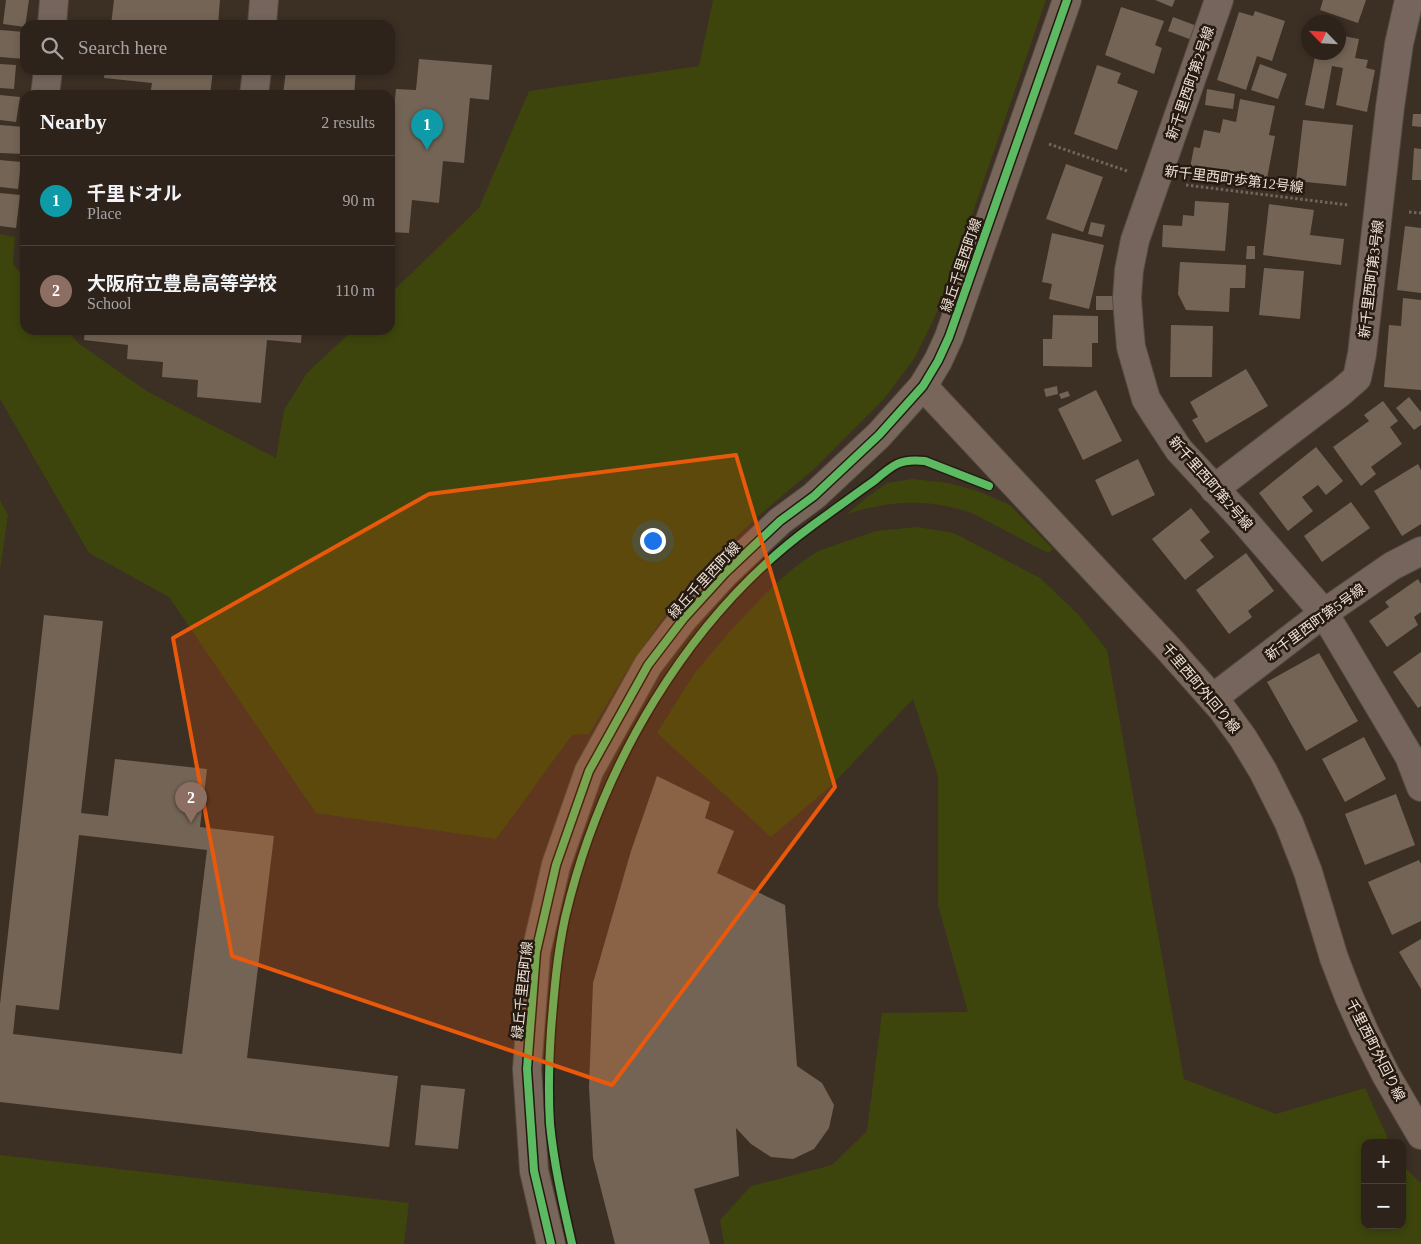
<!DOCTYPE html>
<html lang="en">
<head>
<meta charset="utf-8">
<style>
  :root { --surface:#2d231b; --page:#392f28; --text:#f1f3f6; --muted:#a7a4a3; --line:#48403a; --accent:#8bbbb9 }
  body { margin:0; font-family:"Times New Roman","Noto Sans JP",serif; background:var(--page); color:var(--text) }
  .controls { position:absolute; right:15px; bottom:15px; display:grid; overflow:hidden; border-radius:10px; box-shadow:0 2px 8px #0003 }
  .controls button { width:45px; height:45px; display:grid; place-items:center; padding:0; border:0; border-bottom:1px solid var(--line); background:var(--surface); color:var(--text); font:25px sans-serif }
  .compass { position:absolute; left:1301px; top:15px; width:45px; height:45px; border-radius:50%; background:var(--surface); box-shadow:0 2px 8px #0003; rotate:295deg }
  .you { position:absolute; left:652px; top:540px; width:18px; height:18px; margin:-12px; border:4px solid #fff; border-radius:50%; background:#1a73e8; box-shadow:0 0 0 8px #1a73e833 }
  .badge { display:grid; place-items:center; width:32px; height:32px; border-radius:50%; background:var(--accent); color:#fff; font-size:16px; font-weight:700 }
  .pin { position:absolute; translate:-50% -41px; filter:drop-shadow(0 1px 2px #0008) }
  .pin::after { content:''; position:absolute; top:26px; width:18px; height:15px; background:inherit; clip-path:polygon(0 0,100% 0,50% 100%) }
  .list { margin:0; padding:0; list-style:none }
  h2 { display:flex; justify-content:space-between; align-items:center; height:65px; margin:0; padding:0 20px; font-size:21px }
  h2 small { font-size:16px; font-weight:400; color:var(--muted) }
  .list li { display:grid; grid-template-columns:32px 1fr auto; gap:15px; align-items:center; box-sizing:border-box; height:90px; padding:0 20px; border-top:1px solid var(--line) }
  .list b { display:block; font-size:19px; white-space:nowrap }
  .list p { margin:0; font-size:16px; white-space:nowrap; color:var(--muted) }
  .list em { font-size:16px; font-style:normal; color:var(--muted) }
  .icon { flex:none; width:28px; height:28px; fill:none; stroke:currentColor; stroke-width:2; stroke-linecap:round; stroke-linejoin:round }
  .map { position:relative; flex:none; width:1421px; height:1244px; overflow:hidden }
  .search { position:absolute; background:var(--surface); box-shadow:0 2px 8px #0003; left:20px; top:20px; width:375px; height:55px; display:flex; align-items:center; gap:12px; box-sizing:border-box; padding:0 18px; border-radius:15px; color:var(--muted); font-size:19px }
  .panel { position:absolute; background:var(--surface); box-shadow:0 2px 8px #0003; left:20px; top:90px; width:375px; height:245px; border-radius:15px }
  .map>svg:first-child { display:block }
  .green { fill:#3d450d }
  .building { fill:#746456; fill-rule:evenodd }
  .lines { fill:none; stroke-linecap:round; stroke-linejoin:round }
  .street-casing { stroke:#564b42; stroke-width:30 }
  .secondary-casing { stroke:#564b42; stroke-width:30 }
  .path { stroke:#71655d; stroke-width:3; stroke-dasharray:2.5 2.5; stroke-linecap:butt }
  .street { stroke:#75655c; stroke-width:28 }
  .secondary { stroke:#78665b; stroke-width:28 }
  .cycleway-casing { stroke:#251a11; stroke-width:11 }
  .cycleway { stroke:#5cba63; stroke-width:8 }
  .marked { fill:#e8590c; fill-opacity:0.2; stroke:#e8590c; stroke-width:4; stroke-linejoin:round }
  .labels { text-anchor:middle; stroke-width:5; stroke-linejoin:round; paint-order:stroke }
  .street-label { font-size:14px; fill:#efe0d3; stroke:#251a11 }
</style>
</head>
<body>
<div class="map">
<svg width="1421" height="1244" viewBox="0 0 1421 1244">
  <rect width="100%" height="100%" fill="#3c2f24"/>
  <!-- green -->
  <g class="green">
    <path d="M713,0h333l-101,293 -13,30 -18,36 -31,41 -68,68 -60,51 -58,56 -39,50 -30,44 -39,65 -17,1 -76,104 -180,-26 -147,-216 -80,-44 -89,-154v-165l15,3 -2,27 12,14v52h42l11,13 70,49 128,66 8,-48 23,-37 46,-43h37v-36l89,-86 50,-117 170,-25z"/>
    <path d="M913,479l35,4 30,8 32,14 43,44 -5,4 -74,-39c-45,-16 -81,-14 -127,0l19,-16 21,-15z"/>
    <path d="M0,500l8,15 -8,55z"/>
    <path d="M917,527l37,6 86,45 38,36 29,36 77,429 92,35 89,-26 25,55h-25v82h37v-60l19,18v61h-697l-4,-24 31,-34 81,-21 35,-34 15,-118 86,-1 -30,-107v-129l-25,-77 -80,85 -62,53 -114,-104 37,-59 37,-44 41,-43 23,-20 23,-16 58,-20z"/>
    <path d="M0,1155l409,48 -5,41h-404z"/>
  </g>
  <!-- building -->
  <g class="building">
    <path d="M6,0h23l-4,27 -22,-3z"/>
    <path d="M114,0h106l-2,25h-107z"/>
    <path d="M1155,0h20l-3,7z"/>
    <path d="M1323,0h43l-8,23 -38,-13z"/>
    <path d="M1121,7l43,14 -9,24 7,3 -8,26 -49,-19z"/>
    <path d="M1255,11l30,10 -13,40 -15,-5 -11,34 -29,-10 22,-68 14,4z"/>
    <path d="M1173,17l24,9 -5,14 -24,-9z"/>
    <path d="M0,30l25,2v27l-25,-2z"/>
    <path d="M1338,35l21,4 -4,19 13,2 -2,8 9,2 -8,42 -31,-7 7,-37 -11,-2 -8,43 -19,-4 11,-53h22z"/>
    <path d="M419,59l73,6 -3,35 -19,-2 -6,65 -21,-2 -4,42 -27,-3 -3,33 -19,-1v-93h1l5,-50 20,1z"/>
    <path d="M0,64l16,1 -2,24 -14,-1z"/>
    <path d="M1260,64l27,10 -9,25 -27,-9z"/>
    <path d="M1097,65l24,8 -4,10 21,8 -21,59 -43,-16z"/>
    <path d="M105,70h108l-3,25h-60l2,-12 -48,-5z"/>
    <path d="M286,70h70l-2,25h-71z"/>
    <path d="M1207,89l28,5 -2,15 -28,-4z"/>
    <path d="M0,95l20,2 -4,25 -16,-2z"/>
    <path d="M1240,99l35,7 -6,29 6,1 -9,48 -76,-16 4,-21 6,1 4,-18 16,3 3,-14 13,3z"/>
    <path d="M1413,114h8v13l-9,-1z"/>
    <path d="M1303,120l50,5 -7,61 -50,-5z"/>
    <path d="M0,125l24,2 -1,27 -23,-1z"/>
    <path d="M1414,148l7,1v31h-9z"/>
    <path d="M0,160l21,2 -3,27 -18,-2z"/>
    <path d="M1066,164l37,13 -20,55 -37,-13z"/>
    <path d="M0,193l20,2 -4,33 -16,-2z"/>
    <path d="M1195,201l34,2 -4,48 -63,-4 1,-22 19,1 1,-11 11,1z"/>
    <path d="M1269,204l45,6 -4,25 34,4 -3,26 -78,-10z"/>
    <path d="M1091,222l14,3 -3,12 -14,-3z"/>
    <path d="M1405,226l16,2v65l-24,-3z"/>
    <path d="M1052,233l52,12 -15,64 -40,-10 3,-15 -10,-2z"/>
    <path d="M1247,246h8v13h-9z"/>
    <path d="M1180,262l66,3 -1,23h-15l-1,24 -43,-2 -8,-16z"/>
    <path d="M1264,268l40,3 -4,48 -41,-4z"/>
    <rect x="1096" y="296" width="18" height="14"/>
    <path d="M1403,298l18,2v90l-37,-3 5,-62 12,1z"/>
    <path d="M1053,315l45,1v27h-6v24l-49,-1v-27h9z"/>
    <path d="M1171,325l42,1 -1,51h-42z"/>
    <path d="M85,330h217l-1,13 -34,-3 -6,63 -64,-6 1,-17 -36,-3 1,-15 -36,-3 1,-14 -44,-5z"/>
    <path d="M1246,369l22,37 -62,37 -14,-23 6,-3 -8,-15z"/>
    <path d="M1057,386l1,8 -12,3 -2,-8z"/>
    <path d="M1096,390l26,51 -39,19 -25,-51z"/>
    <path d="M1068,391l2,5 -9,3 -2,-5z"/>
    <path d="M1409,397l12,15v13l-7,5 -18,-22z"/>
    <path d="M1383,401l15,20 -8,6 12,17 -31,23 5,7 -15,12 -28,-39 36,-26 -5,-6z"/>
    <path d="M1316,447l27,34 -17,14 -8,-10 -16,12 11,14 -25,20 -29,-38z"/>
    <path d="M1138,459l17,36 -43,21 -17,-36z"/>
    <path d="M1418,464l3,6v54l-19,12 -28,-45z"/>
    <path d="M1351,502l19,26 -48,34 -18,-26z"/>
    <path d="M1191,508l19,24 -10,8 14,17 -29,23 -33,-41z"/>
    <path d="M1246,553l28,38 -26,20 4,6 -23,17 -33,-44z"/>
    <path d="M1418,579l3,5v28l-7,5 4,8 -31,22 -18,-26 20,-14 -4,-5z"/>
    <path d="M44,615l59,6 -22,192 27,3 7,-57 92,10 -7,58 74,9 -27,222 151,18 -9,71 -389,-45v-98zM79,835l128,15 -25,204 -169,-20 3,-29 43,5z"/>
    <path d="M1421,652v54l-3,2 -25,-36z"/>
    <path d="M1319,653l39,68 -52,30 -39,-69z"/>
    <path d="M1364,737l22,42 -41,23 -23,-43z"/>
    <path d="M657,776l53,26 -5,16 29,13 -17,42 68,32 12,161 25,17 12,22 -5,23 -15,21 -21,10 -22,-2 -20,-13 -15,-16 3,48 -45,13 16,55h-95l-22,-86 -4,-71 4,-104 38,-132z"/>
    <path d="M1396,794l19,51 -50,20 -20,-51z"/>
    <path d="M1419,860l2,4v57l-29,14 -24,-53z"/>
    <path d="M1421,939v50l-22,-37z"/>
    <path d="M421,1085l44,4 -7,60 -43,-4z"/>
  </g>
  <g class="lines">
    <defs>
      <g id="street">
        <path d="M1219,0l-84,240 -6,30 -2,28 2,27 2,22 15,52 10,16 23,35 61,66 84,97 85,143 12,31"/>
        <path d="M52,25l2,-25"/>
        <path d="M262,25l2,-25"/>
        <path d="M45,95l3,-25"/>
        <path d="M254,95l3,-25"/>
        <path d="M1214,489l127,-97 16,-14 5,-24 28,-247 9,-63 10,-44"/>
        <path d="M1213,698l111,-85 68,-47 29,-15"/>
      </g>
      <g id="secondary">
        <path d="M923,386l243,260 56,63 21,29 20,33 26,52 19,49 26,86 15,39 16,36 21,42 35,60"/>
        <path d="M551,1244l-17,-73 -7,-102 9,-117 20,-87 33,-94 59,-106 36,-47 41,-45 55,-52 34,-25 65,-61 44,-49 15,-25 11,-24 118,-337"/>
      </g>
    </defs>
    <!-- street casing -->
    <use href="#street" class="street-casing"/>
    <!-- secondary casing -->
    <use href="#secondary" class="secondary-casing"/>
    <!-- path -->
    <g class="path">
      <path d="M1049,144l78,27"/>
      <path d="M1186,185l162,20"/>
      <path d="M1409,212l12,1"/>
      <path d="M890,469c26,-18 48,-3 73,7"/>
    </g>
    <!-- street -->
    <use href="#street" class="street"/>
    <!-- secondary -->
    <use href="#secondary" class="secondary"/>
    <defs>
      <g id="cycleway">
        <path d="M551,1244l-17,-73 -7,-102 9,-117 20,-87 33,-94 59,-106 36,-47 41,-45 55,-52 34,-25 65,-61 44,-49 15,-25 11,-24 118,-337"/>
        <path d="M572,1244c-9,-40 -18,-79 -22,-120 -2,-31 -1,-63 1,-94 3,-37 6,-75 14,-112 35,-150 122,-301 248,-393 21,-15 41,-30 61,-44 7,-6 15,-13 23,-17 8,-4 18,-4 28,-3l64,25"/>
      </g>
    </defs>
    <!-- cycleway casing -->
    <use href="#cycleway" class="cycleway-casing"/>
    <!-- cycleway -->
    <use href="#cycleway" class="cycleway"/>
  </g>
  <!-- marked area -->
  <path class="marked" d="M736,455l99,332 -223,298 -380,-129 -59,-318 256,-144z"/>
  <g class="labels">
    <!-- street labels -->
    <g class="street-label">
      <text transform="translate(1190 83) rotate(-71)" y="5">新千里西町第2号線</text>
      <text transform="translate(1234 179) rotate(7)" y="5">新千里西町歩第12号線</text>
      <text transform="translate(961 265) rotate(-71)" y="5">緑丘千里西町線</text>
      <text transform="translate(1371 279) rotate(-83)" y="5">新千里西町第3号線</text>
      <text transform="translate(1211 483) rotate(49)" y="5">新千里西町第2号線</text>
      <text transform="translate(704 580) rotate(-47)" y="5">緑丘千里西町線</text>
      <text transform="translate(1315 622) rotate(-36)" y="5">新千里西町第5号線</text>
      <text transform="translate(1201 688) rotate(50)" y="5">千里西町外回り線</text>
      <text transform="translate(522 990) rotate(-84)" y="5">緑丘千里西町線</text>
      <text transform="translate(1376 1050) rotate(63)" y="5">千里西町外回り線</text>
    </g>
  </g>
</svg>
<div class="controls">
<button>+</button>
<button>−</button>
</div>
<svg class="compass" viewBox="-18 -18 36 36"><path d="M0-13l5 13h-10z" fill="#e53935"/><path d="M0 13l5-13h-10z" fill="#a7a4a3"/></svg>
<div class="you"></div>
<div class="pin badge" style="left:427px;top:150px;background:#0f9aa8">1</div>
<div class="pin badge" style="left:191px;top:823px;background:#8d6e63">2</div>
<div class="search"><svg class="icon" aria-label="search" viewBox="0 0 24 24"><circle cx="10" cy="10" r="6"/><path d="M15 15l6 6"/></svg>Search here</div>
<section class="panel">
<h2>Nearby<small>2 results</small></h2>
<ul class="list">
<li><span class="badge" style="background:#0f9aa8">1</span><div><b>千里ドオル</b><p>Place</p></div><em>90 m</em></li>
<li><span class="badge" style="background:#8d6e63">2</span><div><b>大阪府立豊島高等学校</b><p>School</p></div><em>110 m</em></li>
</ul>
</section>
</div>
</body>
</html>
